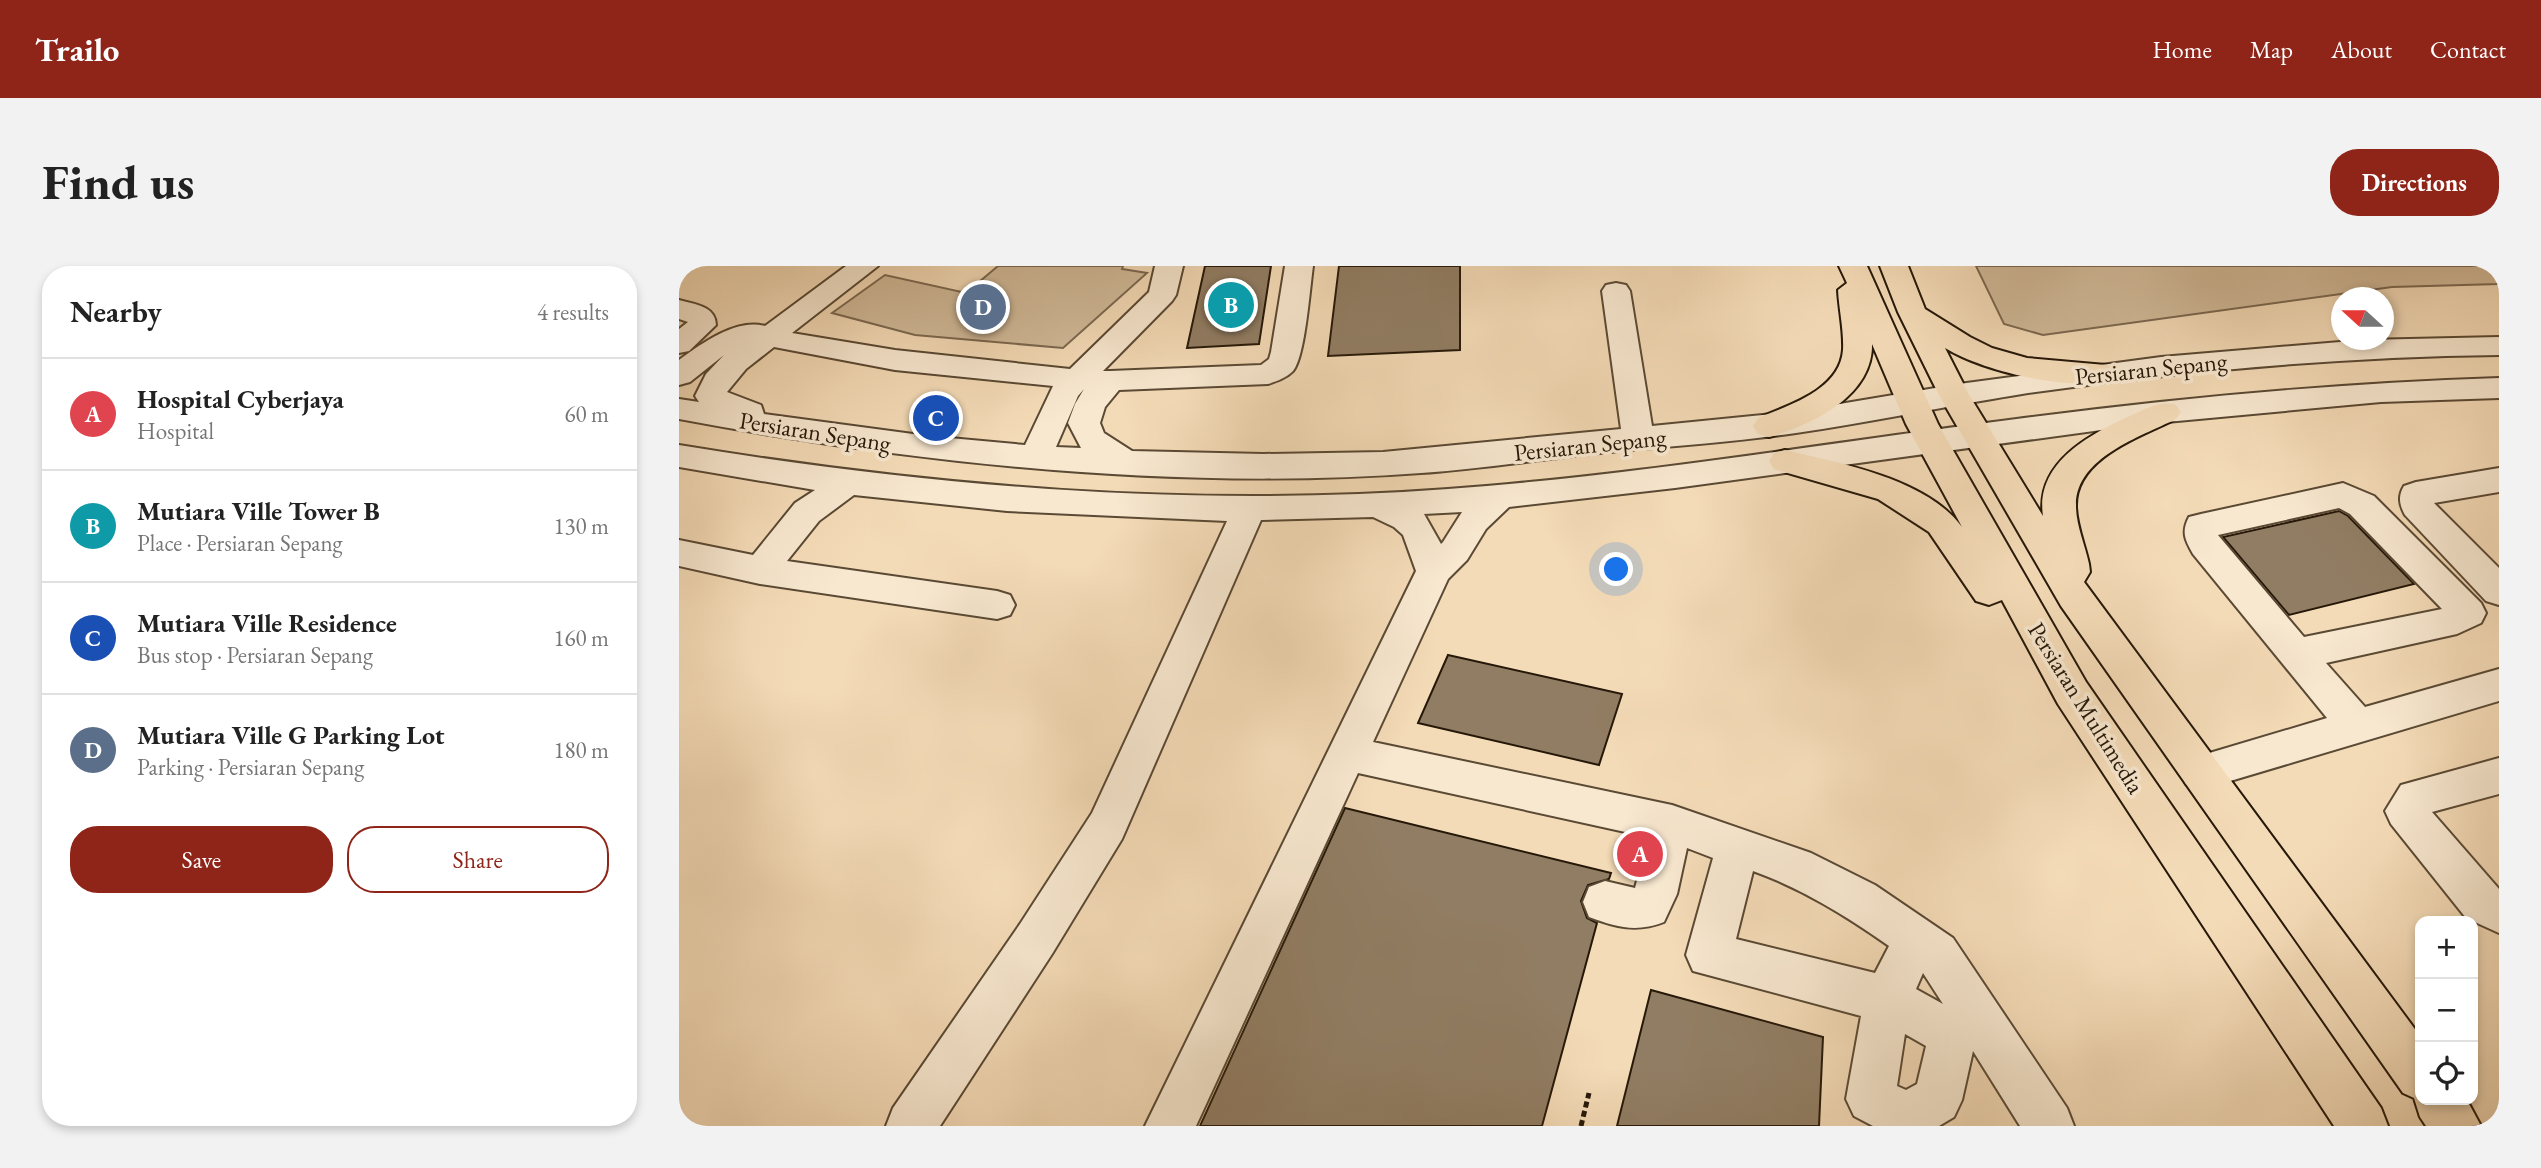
<!DOCTYPE html>
<html lang="en">
<head>
<meta charset="utf-8">
<style>
  :root { --surface:#fff; --page:#f2f2f2; --text:#222; --muted:#767676; --line:#e0e0e0; --accent:#8f2418 }
  body { margin:0; font-family:"EB Garamond",serif; background:var(--page); color:var(--text) }
  .controls { position:absolute; right:21px; bottom:21px; display:grid; overflow:hidden; border-radius:14px; box-shadow:0 4px 10px #0003 }
  .controls button { width:63px; height:63px; display:grid; place-items:center; padding:0; border:0; border-bottom:2px solid var(--line); background:var(--surface); color:var(--text); font:35px sans-serif }
  .compass { position:absolute; left:1652px; top:21px; width:63px; height:63px; border-radius:50%; background:var(--surface); box-shadow:0 4px 10px #0003; rotate:291deg }
  .you { position:absolute; left:938px; top:304px; width:24px; height:24px; margin:-18px; border:5px solid #fff; border-radius:50%; background:#1a73e8; box-shadow:0 0 0 10px #1a73e833 }
  .badge { display:grid; place-items:center; width:46px; height:46px; border-radius:50%; background:var(--accent); color:#fff; font-size:23px; font-weight:700 }
  .pin { position:absolute; translate:-50% -50%; border:4px solid #fff; box-shadow:0 2px 7px #0006 }
  .list { margin:0; padding:0; list-style:none }
  h2 { display:flex; justify-content:space-between; align-items:center; height:91px; margin:0; padding:0 28px; font-size:30px }
  h2 small { font-size:23px; font-weight:400; color:var(--muted) }
  .list li { display:grid; grid-template-columns:46px 1fr auto; gap:21px; align-items:center; box-sizing:border-box; height:112px; padding:0 28px; border-top:2px solid var(--line) }
  .list b { display:block; font-size:26px; white-space:nowrap }
  .list p { margin:0; font-size:23px; white-space:nowrap; color:var(--muted) }
  .list em { font-size:23px; font-style:normal; color:var(--muted) }
  .actions { display:flex; gap:14px; padding:21px 28px }
  .actions a { flex:1; padding:16px 0; border:2px solid var(--accent); border-radius:28px; text-align:center; font-size:24px; color:var(--accent) }
  .actions .main { background:var(--accent); color:#fff }
  .icon { flex:none; width:38px; height:38px; fill:none; stroke:currentColor; stroke-width:2; stroke-linecap:round; stroke-linejoin:round }
  .map { position:relative; flex:none; width:1820px; height:860px; overflow:hidden; border-radius:28px }
  header { display:flex; align-items:center; gap:42px; box-sizing:border-box; height:98px; padding:0 35px; background:var(--accent); color:#fff }
  header strong { font-size:33px }
  nav { display:flex; gap:38px; margin-inline-start:auto; font-size:24px }
  .intro { display:flex; align-items:center; justify-content:space-between; box-sizing:border-box; height:168px; padding:0 42px }
  h1 { margin:0; font-size:49px }
  .button { padding:18px 32px; border-radius:28px; background:var(--accent); color:#fff; font-size:24px; font-weight:700 }
  main { display:flex; gap:42px; padding:0 42px }
  aside { flex:1; background:var(--surface); border-radius:28px; box-shadow:0 4px 10px #0003 }
  .map>svg:first-child { display:block }
  .green { fill:#d1ba99; stroke:#7c6951; stroke-width:2 }
  .building { fill:#917d63; stroke:#261809; stroke-width:2 }
  .lines { fill:none; stroke-linecap:round; stroke-linejoin:round }
  .minor-casing { stroke:#5a4934; stroke-width:4 }
  .major-casing { stroke:#261809; stroke-width:4 }
  .path { stroke:#261809; stroke-width:5; stroke-dasharray:6 3.5; stroke-linecap:butt }
  .minor { fill:#f8e8d0; fill-rule:evenodd }
  .major { fill:#f4dbb7; fill-rule:evenodd }
  .labels { text-anchor:middle; stroke-width:7; stroke-linejoin:round; paint-order:stroke }
  .street-label { font-size:24px; fill:#261809; stroke:#f8e8d0 }
</style>
</head>
<body>
<header>
<strong>Trailo</strong>
<nav><a>Home</a><a>Map</a><a>About</a><a>Contact</a></nav>
</header>
<div class="intro"><h1>Find us</h1><a class="button">Directions</a></div>
<main>
<aside>
<h2>Nearby<small>4 results</small></h2>
<ul class="list">
<li><span class="badge" style="background:#e0444e">A</span><div><b>Hospital Cyberjaya</b><p>Hospital</p></div><em>60 m</em></li>
<li><span class="badge" style="background:#0f9aa8">B</span><div><b>Mutiara Ville Tower B</b><p>Place · Persiaran Sepang</p></div><em>130 m</em></li>
<li><span class="badge" style="background:#1a4fb4">C</span><div><b>Mutiara Ville Residence</b><p>Bus stop · Persiaran Sepang</p></div><em>160 m</em></li>
<li><span class="badge" style="background:#5c6f8a">D</span><div><b>Mutiara Ville G Parking Lot</b><p>Parking · Persiaran Sepang</p></div><em>180 m</em></li>
</ul>
<div class="actions"><a class="main">Save</a><a>Share</a></div>
</aside>
<div class="map">
<svg width="1820" height="860" viewBox="0 0 1820 860">
  <rect width="100%" height="100%" fill="#f4dbb7"/>
  <filter id="stains"><feTurbulence type="fractalNoise" baseFrequency=".00286" numOctaves="4"/><feColorMatrix values="0 0 0 0 .2 0 0 0 0 .09 0 0 0 0 .02 0 0 0 .5 -.17"/></filter>
  <radialGradient id="worn" r=".72"><stop offset=".6" stop-color="#630" stop-opacity="0"/><stop offset="1" stop-color="#630" stop-opacity=".3"/></radialGradient>
  <!-- green -->
  <g class="green">
    <path d="M319,0h125l-1,3 25,4 -84,75 -148,-13 -83,-22 53,-38 81,18z"/>
    <path d="M1297,0h523v18l-107,3 -349,48 -39,-11z"/>
  </g>
  <!-- building -->
  <g class="building">
    <path d="M526,0h66l-12,78 -72,4z"/>
    <path d="M660,0h121v84l-132,6z"/>
    <path d="M1660,245l9,5 66,68 -125,31 -66,-78z"/>
    <path d="M769,389l174,39 -23,71 -181,-42z"/>
    <path d="M666,542l266,65 -2,6 -21,6 -7,16 6,17 10,5 -55,203h-342z"/>
    <path d="M972,724l172,47 -4,89h-202z"/>
  </g>
  <g class="lines">
    <defs>
      <g id="minor">
        <path d="M167,0h32l-86,67 103,17 175,19 79,-77 6,-26h28l-7,29 -4,6 -69,70h7l151,-6 8,-6 2,-7 14,-86h28c-3,21 -8,91 -20,105 -7,7 -16,10 -25,13l-149,6 -14,17 -5,16 4,10 28,18 131,3 120,-2 238,-23 -19,-138 4,-6 10,-2 10,2 4,6 22,135 140,-14 167,-28 202,-27 203,-17 135,-3v18c-160,2 -318,16 -477,39 -75,12 -151,28 -226,39 -55,8 -110,12 -165,17 -70,6 -140,18 -210,23 -245,18 -501,-9 -742,-54v-20l20,3 -4,-6 11,-22 18,-19 -34,27 -11,3v-25c22,-16 57,-42 86,-34zM95,81l121,23 158,16 -28,59 -97,-9 -164,-22 -3,-9 -34,-13 19,-23zM405,123l-9,15 -7,19 13,25 -25,-1 22,-51z"/>
        <path d="M0,34c15,4 37,6 37,25l-27,26 -10,2v-24l9,-7 -9,-3z"/>
        <path d="M1820,112v20l-118,4 -236,22 -470,64 -166,19 -23,22 -19,31 -19,19 -75,163 299,63 139,48 64,32 78,53 114,170 7,18h-54l-47,-75 -11,49 -8,17 -15,9h-66l-19,-10 -8,-17 15,-83 -168,-45 -7,-16 27,-97 -26,-10 -10,46 -13,28c-28,11 -48,5 -75,-5l-6,-15 6,-15 16,-6 30,7 13,-51 -290,-64 -162,353h-51l271,-555 -13,-36 -9,-8 -21,-10 -112,3 -139,319 -70,115 -112,172h-54l7,-18 127,-184 72,-111 135,-292 -220,-10 -153,-16 -35,26 -32,40 210,30 13,4 5,10 -5,10 -13,4 -237,-35 -81,-18v-26l74,15 42,-52 20,-13 -136,-23v-22c255,42 511,63 769,44 195,-14 389,-48 584,-72 155,-20 310,-34 467,-39zM783,246l-19,30 -2,2 -17,-30zM1074,605c50,18 93,45 136,75l-14,27 -139,-34zM1244,707l20,31 -27,-15zM1226,768l21,12 -9,38 -11,6 -9,-4z"/>
        <path d="M1820,202v24l-65,11 65,65v37l-13,-4 -81,-86c-6,-11 -7,-19 -1,-29l12,-4z"/>
        <path d="M1664,217l31,13 107,107 5,10 -5,10 -24,11 -131,29 39,44 134,-38v32l-299,89 -14,-6 -6,-12 6,-12 141,-42 -134,-164c-8,-14 -12,-22 -4,-37l12,-3zM1660,242l11,6 92,95 -138,28 -86,-102z"/>
        <path d="M1820,492v36l-67,18 67,77v44l-33,-15 -75,-94 -6,-13 16,-26z"/>
      </g>
      <g id="major">
        <path d="M1160,0h28l71,158 148,258 295,426 7,18h-54l-276,-422 -56,-104 -13,5 -13,-4 -47,-69 -51,-33 -104,-30 -5,-8 5,-8 11,-3c55,13 142,29 177,77l-56,-103 -34,-80c1,52 -60,81 -103,93l-11,-3 -5,-8 5,-8c31,-13 82,-28 85,-68 1,-20 -4,-40 -5,-60l9,-7z"/>
        <path d="M1201,0h28l17,43 45,28 22,11 35,10 90,8 4,7 -4,7c-46,12 -132,-8 -172,-32l24,47 74,121c-8,-53 47,-82 87,-100 16,-7 29,-16 46,-11l5,7 -5,7c-36,18 -101,39 -100,87 0,19 9,39 13,58l1,8 -6,10 336,454v64h47l14,26h-55l-6,-9 -6,-19 -11,-5 -342,-487 -122,-211 -41,-83z"/>
      </g>
    </defs>
    <!-- minor casing -->
    <use href="#minor" class="minor-casing"/>
    <!-- major casing -->
    <use href="#major" class="major-casing"/>
    <!-- path -->
    <path class="path" d="M902,860l8,-33"/>
    <!-- minor -->
    <use href="#minor" class="minor"/>
    <!-- major -->
    <use href="#major" class="major"/>
  </g>
  <g class="labels">
    <!-- street labels -->
    <g class="street-label">
      <text transform="translate(1472 103) rotate(-6)" y="8">Persiaran Sepang</text>
      <text transform="translate(136 166) rotate(9)" y="8">Persiaran Sepang</text>
      <text transform="translate(911 179) rotate(-6)" y="8">Persiaran Sepang</text>
      <text transform="translate(1407 442) rotate(58)" y="8">Persiaran Multimedia</text>
    </g>
  </g>
  <rect width="100%" height="100%" filter="url(#stains)"/>
  <rect width="100%" height="100%" fill="url(#worn)"/>
</svg>
<div class="controls">
<button>+</button>
<button>−</button>
<button><svg class="icon" aria-label="locate" viewBox="0 0 24 24"><circle cx="12" cy="12" r="6"/><path d="M12 2v4M12 18v4M2 12h4M18 12h4"/></svg></button>
</div>
<svg class="compass" viewBox="-18 -18 36 36"><path d="M0-13l5 13h-10z" fill="#e53935"/><path d="M0 13l5-13h-10z" fill="#767676"/></svg>
<div class="you"></div>
<div class="pin badge" style="left:961px;top:588px;background:#e0444e">A</div>
<div class="pin badge" style="left:552px;top:39px;background:#0f9aa8">B</div>
<div class="pin badge" style="left:257px;top:152px;background:#1a4fb4">C</div>
<div class="pin badge" style="left:304px;top:41px;background:#5c6f8a">D</div>
</div>
</main>
</body>
</html>
